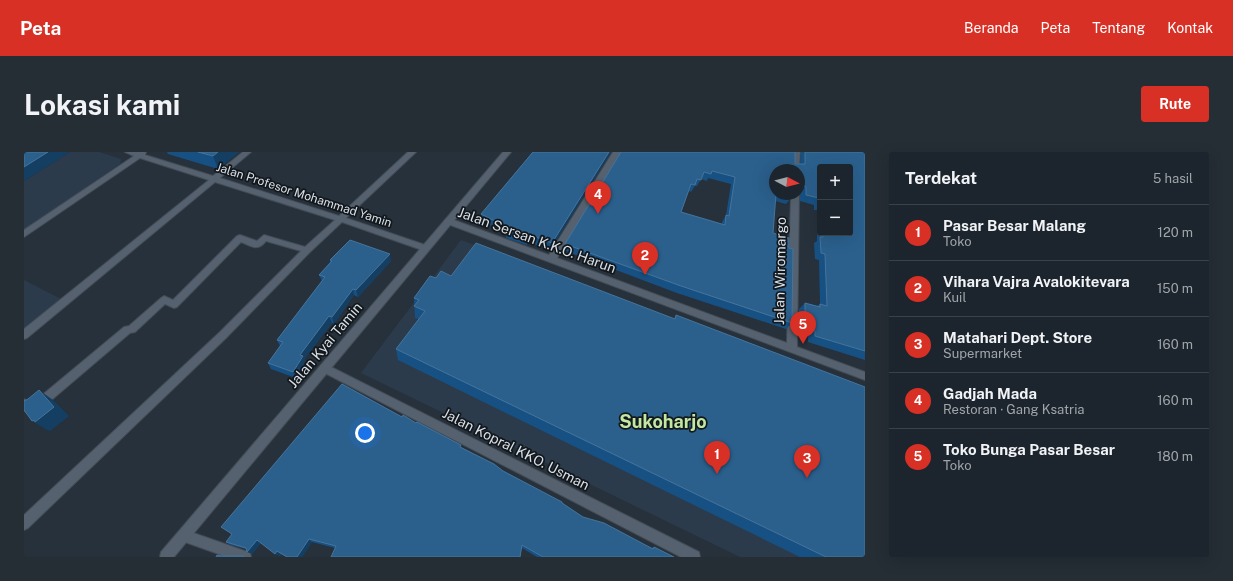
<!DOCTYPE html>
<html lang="id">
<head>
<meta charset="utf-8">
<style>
  :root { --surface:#1c252d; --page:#252d35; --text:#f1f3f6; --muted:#a0a5aa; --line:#3a4249; --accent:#d93025 }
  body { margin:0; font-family:"Public Sans",sans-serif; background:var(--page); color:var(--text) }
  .controls { position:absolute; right:12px; top:12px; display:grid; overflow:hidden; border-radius:4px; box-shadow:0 4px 16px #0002 }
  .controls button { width:36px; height:36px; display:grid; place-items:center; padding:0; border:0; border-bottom:1px solid var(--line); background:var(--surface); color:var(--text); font:20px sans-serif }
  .compass { position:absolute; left:745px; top:12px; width:36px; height:36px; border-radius:50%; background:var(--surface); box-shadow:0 4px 16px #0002; rotate:97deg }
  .you { position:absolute; left:341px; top:281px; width:14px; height:14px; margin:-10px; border:3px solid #fff; border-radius:50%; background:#1a73e8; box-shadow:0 0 0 6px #1a73e833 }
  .badge { display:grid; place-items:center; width:26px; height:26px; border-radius:50%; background:var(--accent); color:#fff; font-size:13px; font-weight:700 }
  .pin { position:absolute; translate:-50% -33px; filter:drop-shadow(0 1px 2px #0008) }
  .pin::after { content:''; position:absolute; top:21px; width:14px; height:12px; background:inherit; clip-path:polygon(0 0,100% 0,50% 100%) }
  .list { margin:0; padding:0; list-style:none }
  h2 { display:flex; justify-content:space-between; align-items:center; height:52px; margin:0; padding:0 16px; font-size:17px }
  h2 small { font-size:13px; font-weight:400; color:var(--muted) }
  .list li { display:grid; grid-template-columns:26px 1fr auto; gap:12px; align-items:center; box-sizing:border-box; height:56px; padding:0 16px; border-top:1px solid var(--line) }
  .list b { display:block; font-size:15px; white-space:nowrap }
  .list p { margin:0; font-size:13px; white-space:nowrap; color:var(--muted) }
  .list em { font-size:13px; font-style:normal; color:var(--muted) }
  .map { position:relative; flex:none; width:841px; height:405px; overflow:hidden; border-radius:4px }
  header { display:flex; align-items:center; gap:24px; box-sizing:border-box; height:56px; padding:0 20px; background:var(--accent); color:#fff }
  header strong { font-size:19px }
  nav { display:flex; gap:22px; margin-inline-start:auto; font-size:14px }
  .intro { display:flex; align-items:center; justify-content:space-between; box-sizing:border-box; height:96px; padding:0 24px }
  h1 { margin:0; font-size:28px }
  .button { padding:10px 18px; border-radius:4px; background:var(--accent); color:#fff; font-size:14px; font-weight:700 }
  main { display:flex; gap:24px; padding:0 24px }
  aside { flex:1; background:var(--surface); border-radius:4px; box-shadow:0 4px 16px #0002 }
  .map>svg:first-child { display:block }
  .built { fill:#2b3b4b }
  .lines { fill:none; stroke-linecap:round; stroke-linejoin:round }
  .minor-casing { stroke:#434c56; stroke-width:2 }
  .secondary-casing { stroke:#434c56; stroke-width:2 }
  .minor { fill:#55616e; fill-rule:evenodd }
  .secondary { fill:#55616e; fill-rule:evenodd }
  .wall { fill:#175183; fill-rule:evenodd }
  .shaded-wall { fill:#143e62 }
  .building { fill:#2b608d; stroke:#46749b; fill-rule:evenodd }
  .labels { text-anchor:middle; stroke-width:3.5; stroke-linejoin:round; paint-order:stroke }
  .far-street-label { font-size:12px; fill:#d8dfe7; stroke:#13181d }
  .street-label { font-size:14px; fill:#d8dfe7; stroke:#13181d }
  .district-label { font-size:18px; font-weight:bold; fill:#c2e8a2; stroke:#13181d }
</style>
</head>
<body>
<header>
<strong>Peta</strong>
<nav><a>Beranda</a><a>Peta</a><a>Tentang</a><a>Kontak</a></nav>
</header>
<div class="intro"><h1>Lokasi kami</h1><a class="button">Rute</a></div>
<main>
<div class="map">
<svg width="841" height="405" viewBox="0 0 841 405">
  <rect width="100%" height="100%" fill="#26313c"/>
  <!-- built -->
  <g class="built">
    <path d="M46,0h29l22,7 -1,5 -96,66v-49z"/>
    <path d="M437,88l404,151v166h-125l-379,-184z"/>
    <path d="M0,128l39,20 -39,32z"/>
  </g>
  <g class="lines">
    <defs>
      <g id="minor">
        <path d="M101,0h21l-1,3 68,21 30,-24h8l-31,26 119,38 69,-64h8l-70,66 82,28 1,2 -1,2h-6l-80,-28 -32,30 -84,86 -198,190 -4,2v-15l196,-183 81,-81 -35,-10c-9,11 -14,5 -25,1l-64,65 -3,1 -9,-4 -30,28 -5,1 -88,75 -13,5 -4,-2 -1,-12 6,4 5,-2 89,-74 5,-1 32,-28 3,-2 9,4 64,-64 3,-1 17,6 7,-6 41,12 30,-27 -120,-38 -188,156 -3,1v-10l185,-149 -69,-22 -116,79v-7l110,-74z"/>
        <path d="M589,0h8l-64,106 230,85 4,-149h8l-2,153 68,25v8l-420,-157 -1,-2 4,-3 3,1 98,36z"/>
        <path d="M768,0h8l-1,18h-8z"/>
        <path d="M301,212l374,188 1,5h-19l-360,-186 -1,-3 1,-3z"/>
        <path d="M161,378l60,21 5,1 1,5h-24l-42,-15 -4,-2 -2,-4 2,-4z"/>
      </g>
      <path id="secondary" d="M479,0h8l-337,405h-14l1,-5z"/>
    </defs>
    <!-- minor casing -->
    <use href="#minor" class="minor-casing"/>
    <!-- secondary casing -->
    <use href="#secondary" class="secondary-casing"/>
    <!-- minor -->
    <use href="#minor" class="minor"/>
    <!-- secondary -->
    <use href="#secondary" class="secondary"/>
  </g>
  <!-- wall -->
  <g class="wall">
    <path d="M143,0h72l-21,17 -50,-15z"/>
    <path d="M509,0h78l-61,98 -21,-8 -2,3 -21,-7 1,-4 -27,-14 1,-6z"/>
    <path d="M597,0l179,12 1,-12h64v208l-57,-18v-5l-9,-3v-25l6,-6 12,3 3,-2 -1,-44 -4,-1 -1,-16 3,-2v-31h-3v-5l-14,-4v-7l-1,-2v-22l-24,24h18l-2,2v2l-5,6 -11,-3 -2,32 16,15 3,75 -6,6 -109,-36 -114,-43 2,-6zM796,15l30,66h-30zM684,26l23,6 -5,31 -4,7v2l-41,-12 8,-21 2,1 4,-6h2l4,-7 6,2z"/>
    <path d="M306,108l61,1 -33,36 -4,-2 -20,29 -2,-1 -28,36 2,3 -10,16 -25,-9 -3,-6 12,-17 -3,-6 45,-59 -3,-6 11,-13z"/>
    <path d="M427,124l223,43 2,-4 189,242h-65l-402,-197 -2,-11 23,-30 -4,-1 -1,-20 22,-20z"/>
    <path d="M378,265l59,30 101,56 21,14 69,31 2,-1 20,10h-137l-15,-9h-187l-23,-6 -10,15h-15l-6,-3 -2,2 -18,-13 -9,11 -6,-5 -15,-4 -5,-3z"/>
  </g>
  <!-- shaded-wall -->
  <g class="shaded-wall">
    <path d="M24,0h22l-46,29v-14z"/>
    <path d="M194,0h21l-21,17 -5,-13z"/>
    <path d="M585,0h2l-61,98 2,-7z"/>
    <path d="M506,83l-1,7 -2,3 1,-6z"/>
    <path d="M366,102l1,7 -33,36 -2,-7z"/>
    <path d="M329,137l1,6 -20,29 -2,-7z"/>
    <path d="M305,164l3,7 -28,36 2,3 -10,16 -3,-6 7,-17z"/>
    <path d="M15,238l14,10 16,16 -19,15 -2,-1h-1l-15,-9z"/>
    <path d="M285,387l3,3 -10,15h-5z"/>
    <path d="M233,388l4,3 -9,11 -5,-2z"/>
    <path d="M253,399l4,3 -2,2 -4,-2z"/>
  </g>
  <!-- building -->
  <g class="building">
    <path d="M0,0h24l-24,15z"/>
    <path d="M174,0h20l-5,4z"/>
    <path d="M509,0h76l-57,91 -22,-8 -2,4 -21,-8 2,-3 -28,-14z"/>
    <path d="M597,0h174v12h10v-12h60v199l-50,-15v-5l-10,-3v-25l15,4v-3l7,2 -2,-52 -4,-1 -1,-16h3v-4h27v-66h-30v36h-1v-5l-13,-3v-8l-2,-1h-5v-16h-24v24h1l-3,39 16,5v10l4,1 -1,74 -111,-37 -116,-42zM688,19l23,6 -6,39 -3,-1 -1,10 -44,-13 10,-28 4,1 2,-6 4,1 3,-8 7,2z"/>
    <path d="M753,42h14v4z"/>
    <path d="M326,88l40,14 -34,36 -3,-1 -21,28 -3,-1 -29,39 3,1 -10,16 -25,-9 15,-21 -6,-2 48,-63 -6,-2 13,-14 -2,-1z"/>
    <path d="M452,91l199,76 1,-4 189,72v170h-39l-430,-208 29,-38 -11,-5 5,-6 -5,-2 16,-22 6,2 5,-7 10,5z"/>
    <path d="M318,232l60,33 1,-2 13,8 1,-1 44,23 -1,2 34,17 9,7 59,31v1l21,14 21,6 49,26 1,-2 20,10h-131l-21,-12 -2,12h-189l5,-11 -27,-7 -12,18h-10l-10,-6 -2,3 -18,-14 -10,12 -1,-4 -20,-6 6,-8 -11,-7z"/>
    <path d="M15,238l15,17 -19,15 -1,-2 -2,1 -8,-11v-9l4,-2z"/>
    <path d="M193,403l5,1h22v1h-28z"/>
  </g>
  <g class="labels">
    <!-- far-street labels -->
    <g class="far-street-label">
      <text transform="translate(280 43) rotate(18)" y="4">Jalan Profesor Mohammad Yamin</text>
    </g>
    <!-- street labels -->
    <g class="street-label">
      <text transform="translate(513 88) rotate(20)" y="5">Jalan Sersan K.K.O. Harun</text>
      <text transform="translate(756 119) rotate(-89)" y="5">Jalan Wiromargo</text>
      <text transform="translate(301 193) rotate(-50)" y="5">Jalan Kyai Tamin</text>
      <text transform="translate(492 297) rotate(27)" y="5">Jalan Kopral KKO. Usman</text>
    </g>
    <!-- district labels -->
    <g class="district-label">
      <text x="639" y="276">Sukoharjo</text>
    </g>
  </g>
</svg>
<div class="controls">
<button>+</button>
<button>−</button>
</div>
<svg class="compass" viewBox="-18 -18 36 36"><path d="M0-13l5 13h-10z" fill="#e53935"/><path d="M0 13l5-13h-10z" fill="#a0a5aa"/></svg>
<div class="you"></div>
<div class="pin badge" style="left:693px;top:322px">1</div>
<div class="pin badge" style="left:621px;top:123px">2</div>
<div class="pin badge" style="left:783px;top:326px">3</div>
<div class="pin badge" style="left:574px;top:62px">4</div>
<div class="pin badge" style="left:779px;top:192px">5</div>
</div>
<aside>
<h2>Terdekat<small>5 hasil</small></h2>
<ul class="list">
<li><span class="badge">1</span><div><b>Pasar Besar Malang</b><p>Toko</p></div><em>120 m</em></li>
<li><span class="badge">2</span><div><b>Vihara Vajra Avalokitevara</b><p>Kuil</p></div><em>150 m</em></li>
<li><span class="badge">3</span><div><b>Matahari Dept. Store</b><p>Supermarket</p></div><em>160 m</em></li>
<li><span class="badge">4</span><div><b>Gadjah Mada</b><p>Restoran · Gang Ksatria</p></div><em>160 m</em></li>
<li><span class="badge">5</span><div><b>Toko Bunga Pasar Besar</b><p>Toko</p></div><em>180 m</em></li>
</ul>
</aside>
</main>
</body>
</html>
